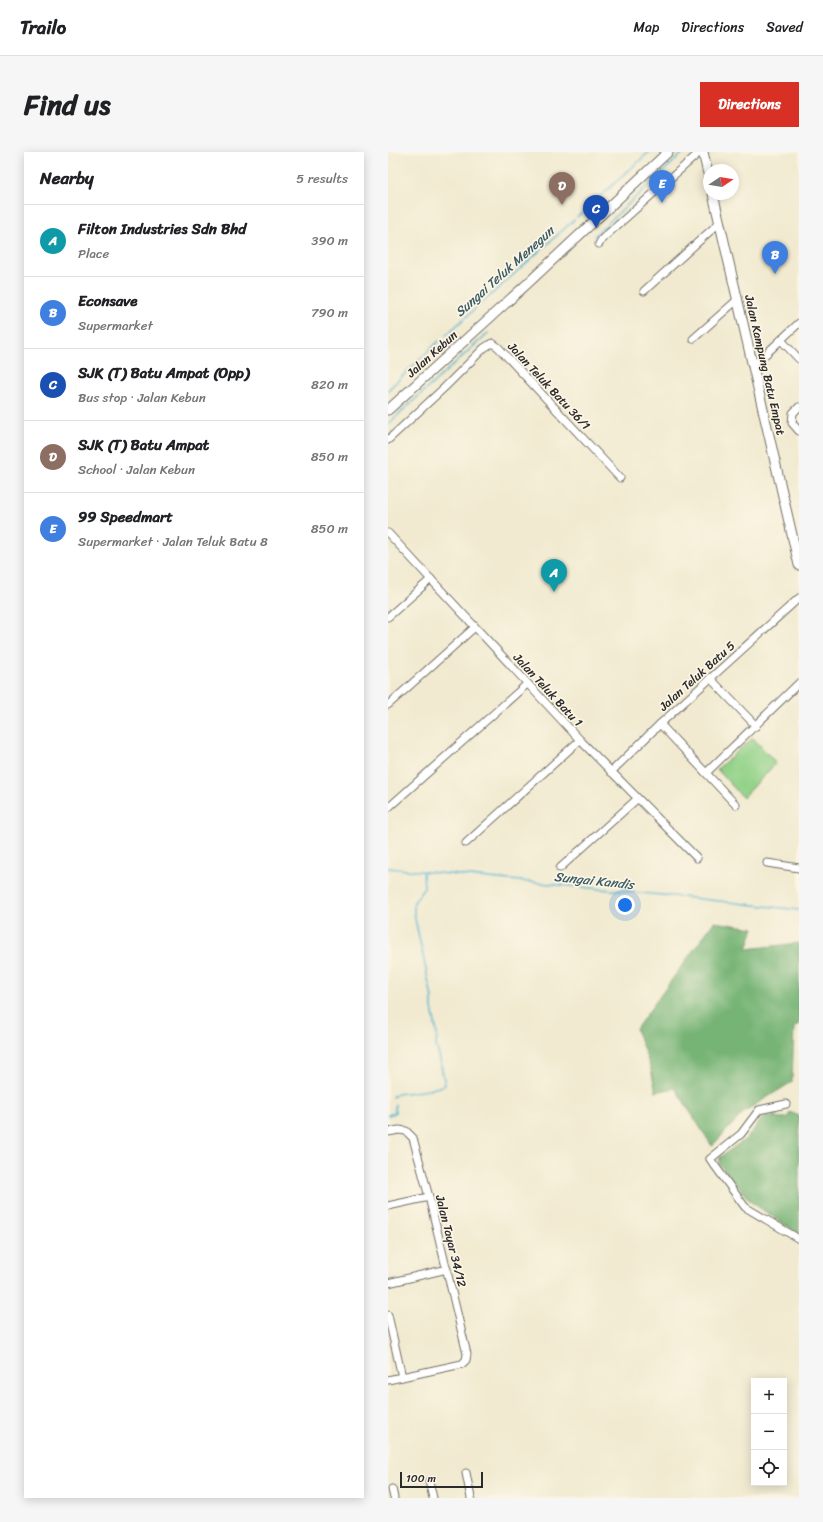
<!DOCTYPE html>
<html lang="en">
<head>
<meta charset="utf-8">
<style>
  :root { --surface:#fff; --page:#f6f6f6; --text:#202124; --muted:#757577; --line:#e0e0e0; --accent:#d93025 }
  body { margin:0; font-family:Sriracha,sans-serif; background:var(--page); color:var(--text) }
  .controls { position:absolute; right:12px; bottom:12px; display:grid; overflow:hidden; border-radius:0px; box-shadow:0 2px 10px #0003 }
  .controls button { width:36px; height:36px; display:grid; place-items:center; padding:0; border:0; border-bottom:1px solid var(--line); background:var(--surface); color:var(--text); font:20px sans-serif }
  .compass { position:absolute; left:315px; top:12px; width:36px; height:36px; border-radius:50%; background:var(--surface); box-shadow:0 2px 10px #0003; rotate:78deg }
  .scale { position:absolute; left:12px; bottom:10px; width:83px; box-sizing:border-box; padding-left:4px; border:2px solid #2b2b2b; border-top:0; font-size:11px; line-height:14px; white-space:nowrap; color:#2b2b2b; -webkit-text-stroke:3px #fcf5e5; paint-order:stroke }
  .you { position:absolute; left:237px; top:753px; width:14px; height:14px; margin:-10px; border:3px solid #fff; border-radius:50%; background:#1a73e8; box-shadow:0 0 0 6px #1a73e833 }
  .badge { display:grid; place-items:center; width:26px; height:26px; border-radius:50%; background:var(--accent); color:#fff; font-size:13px; font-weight:700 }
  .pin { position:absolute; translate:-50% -33px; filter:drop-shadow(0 1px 2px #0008) }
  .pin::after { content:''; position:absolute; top:21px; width:14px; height:12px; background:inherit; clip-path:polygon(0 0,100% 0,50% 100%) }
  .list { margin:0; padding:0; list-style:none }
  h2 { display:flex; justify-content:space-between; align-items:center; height:52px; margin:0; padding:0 16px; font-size:17px }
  h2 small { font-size:13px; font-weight:400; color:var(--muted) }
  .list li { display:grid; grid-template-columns:26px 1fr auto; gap:12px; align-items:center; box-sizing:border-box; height:72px; padding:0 16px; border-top:1px solid var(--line) }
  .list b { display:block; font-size:15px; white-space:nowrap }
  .list p { margin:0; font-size:13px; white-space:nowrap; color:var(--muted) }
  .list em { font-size:13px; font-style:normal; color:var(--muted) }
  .icon { flex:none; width:22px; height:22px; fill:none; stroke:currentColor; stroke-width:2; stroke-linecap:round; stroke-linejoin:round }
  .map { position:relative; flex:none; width:411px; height:1346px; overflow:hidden; border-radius:0px }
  header { display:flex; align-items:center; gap:24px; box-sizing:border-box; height:56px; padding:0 20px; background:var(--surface); border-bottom:1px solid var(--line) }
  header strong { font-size:19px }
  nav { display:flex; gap:22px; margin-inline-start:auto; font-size:14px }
  .intro { display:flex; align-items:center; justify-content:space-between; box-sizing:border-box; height:96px; padding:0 24px }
  h1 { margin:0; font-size:28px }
  .button { padding:10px 18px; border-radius:0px; background:var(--accent); color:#fff; font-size:14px; font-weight:700 }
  main { display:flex; gap:24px; padding:0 24px }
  aside { flex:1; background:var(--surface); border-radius:0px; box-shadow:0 2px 10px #0003 }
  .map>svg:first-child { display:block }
  .green { fill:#93d289; stroke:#5f7e5a }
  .forest { fill:#76b475; stroke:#507050 }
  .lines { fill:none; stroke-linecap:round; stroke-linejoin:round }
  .stream { stroke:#51b3d0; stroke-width:1.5 }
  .street-casing { stroke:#706e65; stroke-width:9 }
  .secondary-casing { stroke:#706e65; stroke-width:11 }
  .street { stroke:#fff; stroke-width:7 }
  .secondary { stroke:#fff; stroke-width:9 }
  .labels { text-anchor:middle; stroke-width:3.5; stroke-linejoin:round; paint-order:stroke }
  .street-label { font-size:12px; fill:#2b2b2b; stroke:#fcf5e5 }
  .water-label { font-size:13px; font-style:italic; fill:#385b65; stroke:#fcf5e5 }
</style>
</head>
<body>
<header>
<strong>Trailo</strong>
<nav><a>Map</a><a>Directions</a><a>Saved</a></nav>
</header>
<div class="intro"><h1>Find us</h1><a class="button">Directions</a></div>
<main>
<aside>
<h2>Nearby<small>5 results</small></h2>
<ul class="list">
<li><span class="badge" style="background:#0f9aa8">A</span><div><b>Filton Industries Sdn Bhd</b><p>Place</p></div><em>390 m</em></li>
<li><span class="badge" style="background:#3f7fe0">B</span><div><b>Econsave</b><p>Supermarket</p></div><em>790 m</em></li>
<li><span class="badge" style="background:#1a4fb4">C</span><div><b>SJK (T) Batu Ampat (Opp)</b><p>Bus stop · Jalan Kebun</p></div><em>820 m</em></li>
<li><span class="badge" style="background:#8d6e63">D</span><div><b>SJK (T) Batu Ampat</b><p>School · Jalan Kebun</p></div><em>850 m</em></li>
<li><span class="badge" style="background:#3f7fe0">E</span><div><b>99 Speedmart</b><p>Supermarket · Jalan Teluk Batu 8</p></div><em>850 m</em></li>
</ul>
</aside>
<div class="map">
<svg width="411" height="1346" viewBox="0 0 411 1346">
  <rect width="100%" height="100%" fill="#fcf5e5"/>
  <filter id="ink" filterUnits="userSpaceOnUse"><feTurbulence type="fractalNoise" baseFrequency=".025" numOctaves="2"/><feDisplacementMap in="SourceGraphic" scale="8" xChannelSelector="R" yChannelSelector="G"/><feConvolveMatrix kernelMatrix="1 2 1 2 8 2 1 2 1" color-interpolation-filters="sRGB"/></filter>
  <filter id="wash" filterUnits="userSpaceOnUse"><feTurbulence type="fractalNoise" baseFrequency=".012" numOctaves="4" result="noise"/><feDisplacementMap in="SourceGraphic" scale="16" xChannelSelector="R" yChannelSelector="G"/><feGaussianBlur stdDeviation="0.9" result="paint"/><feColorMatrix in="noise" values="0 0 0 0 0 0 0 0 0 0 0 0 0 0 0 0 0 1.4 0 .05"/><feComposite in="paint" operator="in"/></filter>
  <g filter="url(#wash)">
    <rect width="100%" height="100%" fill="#f1ead0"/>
    <!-- green -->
    <path class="green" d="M365,586l23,25 -33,35 -26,-29z"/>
    <!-- forest -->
    <g class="forest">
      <path d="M326,770l40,6 -7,21 52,-6v82l-5,2 -2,55 -47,29 -33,35 -37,-58 -19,4 -6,-26 -14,-37z"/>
      <path d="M402,960l9,4v118l-48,-32 -32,-38 1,-7 27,-19 17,-22c11,-1 13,4 24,1z"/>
    </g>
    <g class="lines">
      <!-- stream -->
      <g class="stream">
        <path d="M207,49l54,-49"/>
        <path d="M189,65l14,-12"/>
        <path d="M206,84l90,-84"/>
        <path d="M58,183l128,-115"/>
        <path d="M0,238l51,-49"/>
        <path d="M0,272l100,-91"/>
        <path d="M0,716l304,30 107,12"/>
        <path d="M4,945l5,-3 32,-4 16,-5 -6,-30 -3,-9 1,-13 -5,-25v-10l-18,-84v-12l10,-14 -1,-16"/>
        <path d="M0,963l7,-2v-8"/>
      </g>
    </g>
  </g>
  <g filter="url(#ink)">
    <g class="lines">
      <defs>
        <g id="street">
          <path d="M211,92l3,-5 98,-87"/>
          <path d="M256,139l75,-68"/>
          <path d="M305,187l44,-39"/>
          <path d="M393,188l18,19"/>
          <path d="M365,214l46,-43"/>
          <path d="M411,255l-6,6 -1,10 7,8"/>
          <path d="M0,288l57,-53 39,-39 8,-5 6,4 122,131"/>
          <path d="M0,381l192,207 117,118"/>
          <path d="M0,465l43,-38"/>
          <path d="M322,526l46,48"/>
          <path d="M0,553l87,-78"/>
          <path d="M272,572l76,81"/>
          <path d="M223,620l49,-48 139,-126"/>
          <path d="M318,621l93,-90"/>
          <path d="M0,656l139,-124"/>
          <path d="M78,691l114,-103"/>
          <path d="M379,711l32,5"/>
          <path d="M172,716l77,-69"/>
          <path d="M398,952l-27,6 -18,24 -31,25 35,48 54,32"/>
          <path d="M0,980l11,-2 7,1 7,7 16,59 38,157 -1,6 -4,4 -74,16"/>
          <path d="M0,1054l41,-9"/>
          <path d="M0,1131l59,-14"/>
          <path d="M0,1163l14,62"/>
          <path d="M78,1321l5,25"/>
          <path d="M41,1329l4,17"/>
          <path d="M4,1337l2,9"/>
        </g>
        <g id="secondary">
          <path d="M315,0l6,26"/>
          <path d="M325,42l86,371"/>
          <path d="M0,258l139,-126 141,-132"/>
        </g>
      </defs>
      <!-- street casing -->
      <use href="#street" class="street-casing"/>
      <!-- secondary casing -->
      <use href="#secondary" class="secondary-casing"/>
      <!-- street -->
      <use href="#street" class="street"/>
      <!-- secondary -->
      <use href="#secondary" class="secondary"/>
    </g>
  </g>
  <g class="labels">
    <!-- street labels -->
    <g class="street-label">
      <text transform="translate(44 202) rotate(-42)" y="4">Jalan Kebun</text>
      <text transform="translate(377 213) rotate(77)" y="4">Jalan Kampung Batu Empat</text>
      <text transform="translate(161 234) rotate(47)" y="4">Jalan Teluk Batu 36/1</text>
      <text transform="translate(309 524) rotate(-42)" y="4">Jalan Teluk Batu 5</text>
      <text transform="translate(160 538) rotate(47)" y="4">Jalan Teluk Batu 1</text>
      <text transform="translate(63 1089) rotate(76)" y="4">Jalan Tayar 34/12</text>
    </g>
    <!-- water labels -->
    <g class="water-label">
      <text transform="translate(116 119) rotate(-42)" y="5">Sungai Teluk Menegun</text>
      <text transform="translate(206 728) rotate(6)" y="5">Sungai Kandis</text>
    </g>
  </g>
</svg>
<div class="controls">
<button>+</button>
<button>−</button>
<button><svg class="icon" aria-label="locate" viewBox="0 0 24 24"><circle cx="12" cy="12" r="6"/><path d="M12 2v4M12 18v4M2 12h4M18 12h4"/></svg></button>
</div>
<svg class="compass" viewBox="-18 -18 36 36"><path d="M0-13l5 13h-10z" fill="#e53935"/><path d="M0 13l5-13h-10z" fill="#757577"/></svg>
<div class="scale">100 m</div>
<div class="you"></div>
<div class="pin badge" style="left:166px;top:440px;background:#0f9aa8">A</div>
<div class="pin badge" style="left:387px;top:122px;background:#3f7fe0">B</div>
<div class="pin badge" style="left:208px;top:76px;background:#1a4fb4">C</div>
<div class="pin badge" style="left:174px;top:53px;background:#8d6e63">D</div>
<div class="pin badge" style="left:274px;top:51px;background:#3f7fe0">E</div>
</div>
</main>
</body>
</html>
